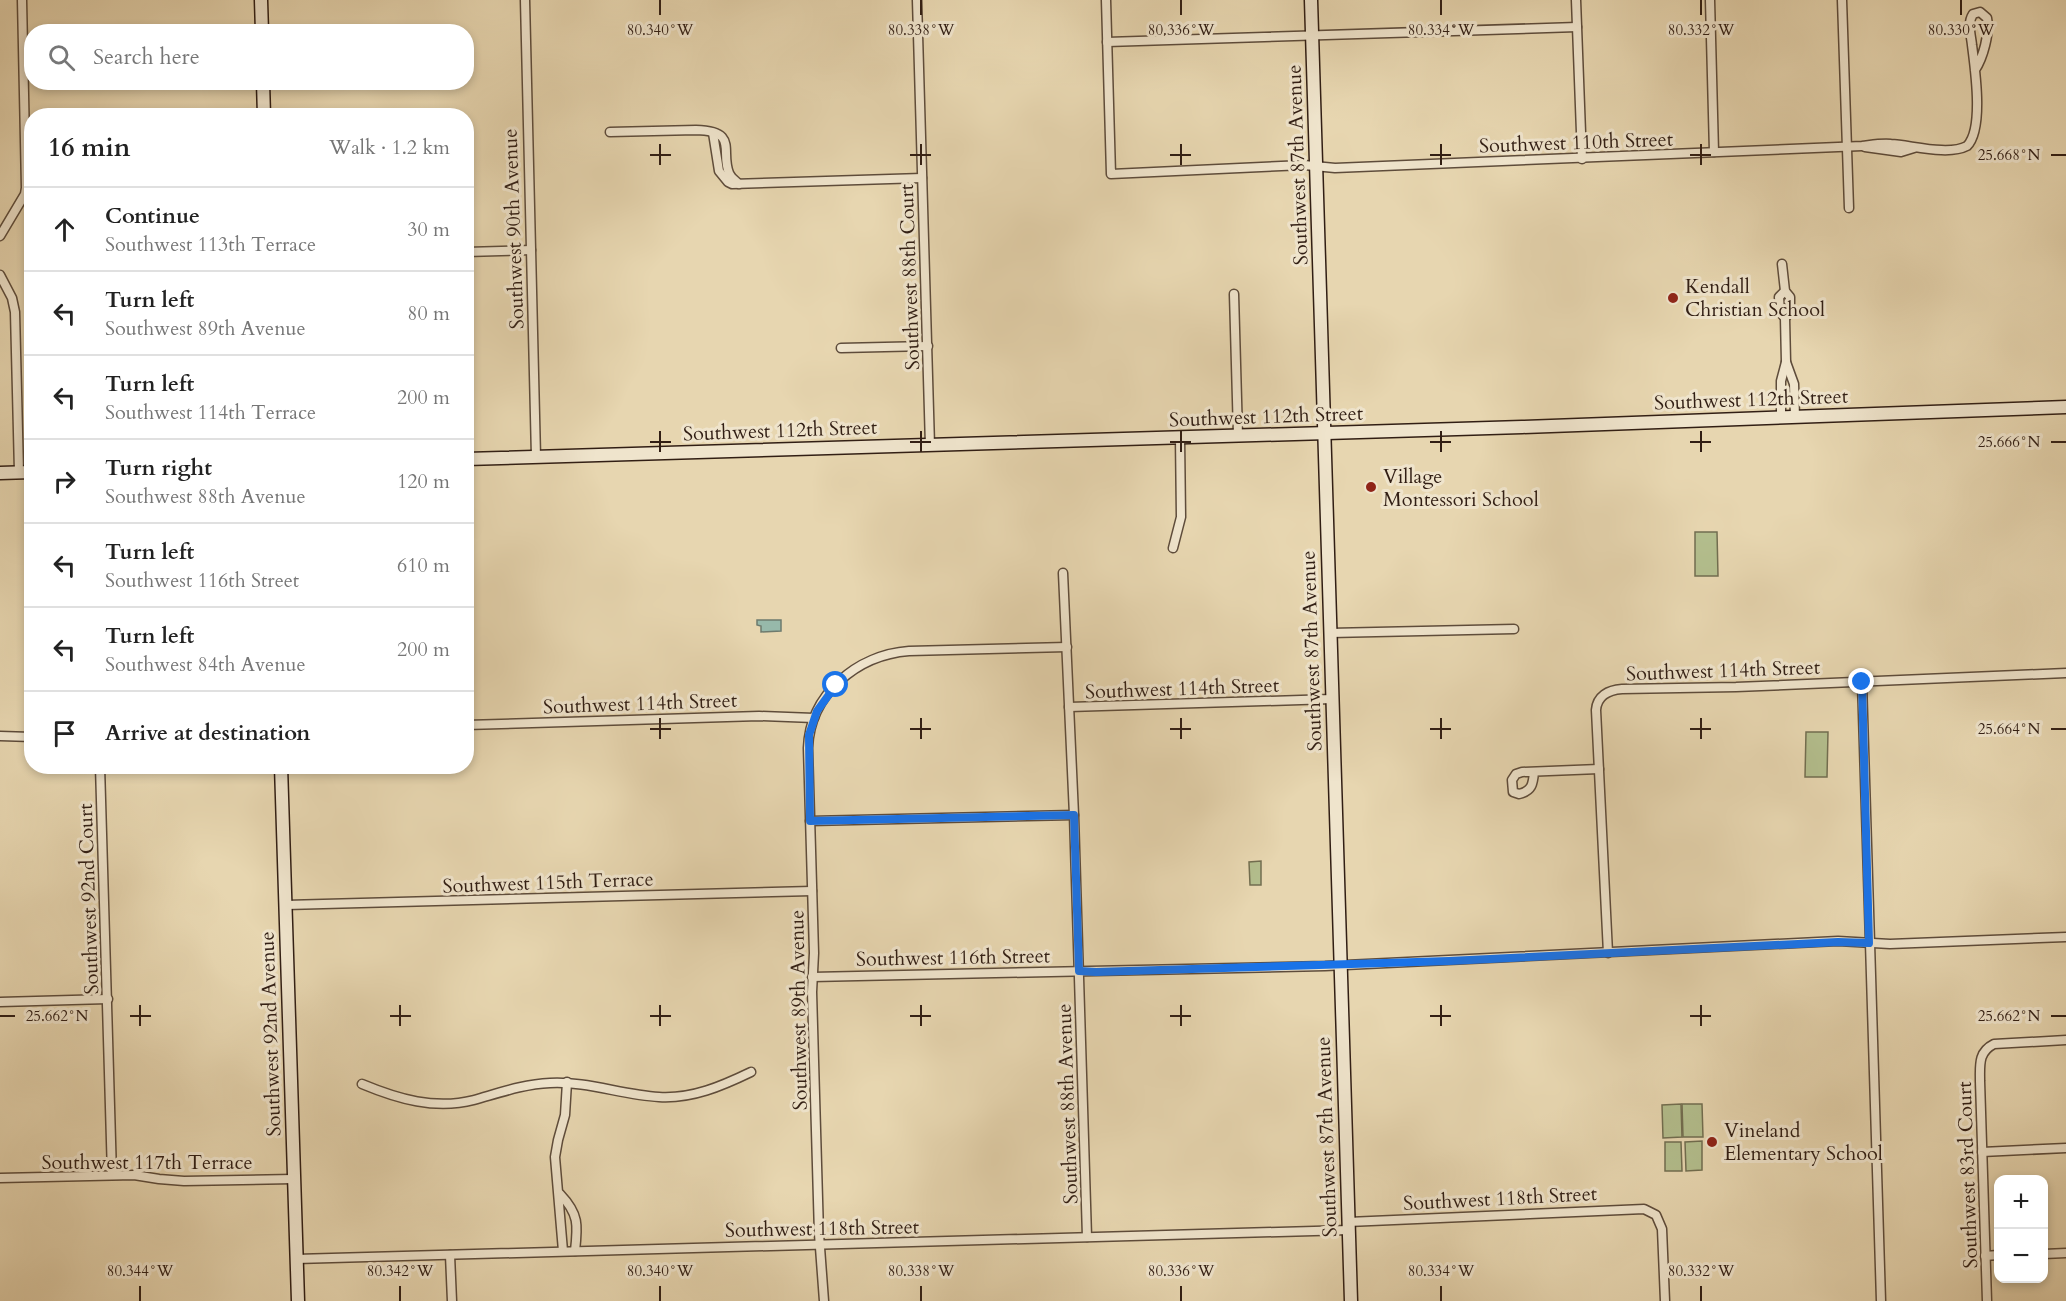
<!DOCTYPE html>
<html lang="en">
<head>
<meta charset="utf-8">
<style>
  :root { --surface:#fff; --page:#f6f6f6; --text:#222; --muted:#767676; --line:#e0e0e0 }
  body { margin:0; font-family:Cardo,serif; background:var(--page); color:var(--text) }
  .controls { position:absolute; right:18px; bottom:18px; display:grid; overflow:hidden; border-radius:12px; box-shadow:0 3px 9px #0003 }
  .controls button { width:54px; height:54px; display:grid; place-items:center; padding:0; border:0; border-bottom:2px solid var(--line); background:var(--surface); color:var(--text); font:30px sans-serif }
  .stop { position:absolute; width:18px; height:18px; margin:-14px; border:4px solid #1a73e8; border-radius:50%; background:#fff }
  .stop.end { background:#1a73e8; border-color:#fff; box-shadow:0 2px 6px #0008 }
  .list { margin:0; padding:0; list-style:none }
  h2 { display:flex; justify-content:space-between; align-items:center; height:78px; margin:0; padding:0 24px; font-size:26px }
  h2 small { font-size:20px; font-weight:400; color:var(--muted) }
  .list li { display:grid; grid-template-columns:39px 1fr auto; gap:18px; align-items:center; box-sizing:border-box; height:84px; padding:0 24px; border-top:2px solid var(--line) }
  .list b { display:block; font-size:22px; white-space:nowrap }
  .list p { margin:0; font-size:20px; white-space:nowrap; color:var(--muted) }
  .list em { font-size:20px; font-style:normal; color:var(--muted) }
  .icon { flex:none; width:33px; height:33px; fill:none; stroke:currentColor; stroke-width:2; stroke-linecap:round; stroke-linejoin:round }
  .map { position:relative; flex:none; width:2066px; height:1301px; overflow:hidden }
  .search { position:absolute; background:var(--surface); box-shadow:0 3px 9px #0003; left:24px; top:24px; width:450px; height:66px; display:flex; align-items:center; gap:15px; box-sizing:border-box; padding:0 21px; border-radius:24px; color:var(--muted); font-size:22px }
  .panel { position:absolute; background:var(--surface); box-shadow:0 3px 9px #0003; left:24px; top:108px; width:450px; height:666px; border-radius:24px }
  .map>svg:first-child { display:block }
  .green { fill:#b3be8d; stroke:#726e50; stroke-width:1.5 }
  .water { fill:#97b9aa; stroke:#6e7b6e; stroke-width:1.5 }
  .lines { fill:none; stroke-linecap:round; stroke-linejoin:round }
  .street-casing { stroke:#5e4c3b; stroke-width:11 }
  .secondary-casing { stroke:#311e14; stroke-width:15 }
  .street { stroke:#efe4cc; stroke-width:8 }
  .secondary { stroke:#efe4cc; stroke-width:12 }
  .route { stroke:#1a73e8; stroke-width:8 }
  .ticks { fill:none; stroke:#311e14; stroke-width:2 }
  .poi-dot { fill:#8f2418; stroke:#efe4cc; stroke-width:2 }
  .labels { text-anchor:middle; stroke-width:6; stroke-linejoin:round; paint-order:stroke }
  .street-label { font-size:20px; fill:#311e14; stroke:#efe4cc }
  .poi-label { font-size:20px; fill:#311e14; stroke:#efe4cc; text-anchor:start }
  .ticks-label { font-size:15px; text-anchor:middle; fill:#311e14; stroke:#efe4cc; stroke-width:6; stroke-linejoin:round; paint-order:stroke }
</style>
</head>
<body>
<div class="map">
<svg width="2066" height="1301" viewBox="0 0 2066 1301">
  <rect width="100%" height="100%" fill="#e7d6b0"/>
  <filter id="stains"><feTurbulence type="fractalNoise" baseFrequency=".00333" numOctaves="4"/><feColorMatrix values="0 0 0 0 .2 0 0 0 0 .09 0 0 0 0 .02 0 0 0 .5 -.17"/></filter>
  <radialGradient id="worn" r=".72"><stop offset=".6" stop-color="#630" stop-opacity="0"/><stop offset="1" stop-color="#630" stop-opacity=".3"/></radialGradient>
  <!-- green -->
  <g class="green">
    <path d="M1695,532h22l1,44h-23z"/>
    <path d="M1806,732h22l-1,45h-22z"/>
    <path d="M1261,861v24h-11l-1,-23z"/>
    <path d="M1681,1104l1,33 -19,1 -1,-33z"/>
    <path d="M1682,1104h20l1,33h-20z"/>
    <path d="M1702,1141v29l-16,1 -1,-29z"/>
    <path d="M1665,1142h16l1,29h-17z"/>
  </g>
  <!-- water -->
  <path class="water" d="M757,620h24v11l-20,1v-6l-4,-1z"/>
  <g class="lines">
    <defs>
      <g id="street">
        <path d="M525,0l11,457"/>
        <path d="M917,0l13,446"/>
        <path d="M1106,0l5,174 193,-9 31,3 527,-22c9,-1 19,-3 29,-2 20,1 57,12 76,2 17,-17 8,-77 5,-101 -1,-10 -5,-22 1,-31l7,-2 7,6c3,15 -4,40 -12,52"/>
        <path d="M1576,0l6,159"/>
        <path d="M1710,0l4,152"/>
        <path d="M1842,0l7,208"/>
        <path d="M1107,42l470,-15"/>
        <path d="M610,132l86,-2c43,1 24,21 33,43 2,5 6,7 10,11"/>
        <path d="M713,133l6,38 9,11 4,2 190,-6"/>
        <path d="M1865,147l36,5 13,-4"/>
        <path d="M0,236l25,-42 1,-6 -4,-188"/>
        <path d="M466,252l65,-2"/>
        <path d="M1782,264l3,27 5,6v15l-5,6"/>
        <path d="M0,275l12,23 3,14 4,160"/>
        <path d="M1785,291l-6,6 1,15 5,6 1,44 8,22 1,33"/>
        <path d="M1234,294l4,141"/>
        <path d="M841,348l87,-2"/>
        <path d="M1781,418v-37l5,-19"/>
        <path d="M1173,548l8,-31 -1,-79"/>
        <path d="M1063,573l11,242 13,422"/>
        <path d="M1330,633l184,-4"/>
        <path d="M1862,682l19,619"/>
        <path d="M1069,707l263,-8"/>
        <path d="M466,725l293,-9 55,2"/>
        <path d="M0,736l32,1"/>
        <path d="M100,766l12,409"/>
        <path d="M1534,772c-1,12 -2,19 -15,22l-6,-2 -1,-12 4,-6 6,-2 77,-3"/>
        <path d="M810,821l264,-6"/>
        <path d="M286,905l526,-14"/>
        <path d="M1608,953l-12,-243c1,-14 12,-20 26,-21l114,-2 330,-14"/>
        <path d="M812,977l513,-11 513,-25 52,3 176,-7"/>
        <path d="M0,1002l108,-3"/>
        <path d="M362,1084c36,15 73,26 112,16 25,-7 50,-16 76,-17 37,-2 72,12 109,14 33,2 63,-11 92,-25"/>
        <path d="M1982,1152l84,-4"/>
        <path d="M0,1178l134,-3 25,4 25,2 109,-2"/>
        <path d="M560,1194c19,20 18,31 15,57"/>
        <path d="M1348,1222l296,-13 12,6 6,14 3,72"/>
        <path d="M563,1251l-8,-94 3,-17 7,-25 2,-33"/>
        <path d="M2044,1254l22,-1"/>
        <path d="M450,1255l2,46"/>
        <path d="M1985,1256l13,-1"/>
        <path d="M296,1259l1053,-29"/>
        <path d="M824,1301l-5,-67 -7,-242 2,-39 -6,-205c2,-54 49,-93 101,-97l158,-4"/>
        <path d="M1987,1301l-7,-220c0,-16 -2,-29 14,-37l72,-4"/>
      </g>
      <g id="secondary">
        <path d="M261,0l1,32"/>
        <path d="M1311,0l40,1301"/>
        <path d="M263,82l1,34"/>
        <path d="M466,459l1056,-32 544,-20"/>
        <path d="M0,473l32,-1"/>
        <path d="M281,766l17,535"/>
      </g>
    </defs>
    <!-- street casing -->
    <use href="#street" class="street-casing"/>
    <!-- secondary casing -->
    <use href="#secondary" class="secondary-casing"/>
    <!-- street -->
    <use href="#street" class="street"/>
    <!-- secondary -->
    <use href="#secondary" class="secondary"/>
  </g>
  <g class="lines">
    <!-- route -->
    <path class="route" d="M836,685l-19,26 -8,24 1,86 264,-6 5,156 17,1 353,-11 389,-19 31,1 -7,-261"/>
  </g>
  <!-- ticks -->
  <path class="ticks" d="M660,0v15M921,0v15M1181,0v15M1441,0v15M1701,0v15M1961,0v15M660,144v21M921,144v21M1181,144v21M1441,144v21M1701,144v21M650,155h21M910,155h21M1170,155h21M1430,155h21M1690,155h21M2051,155h15M660,431v21M921,431v21M1181,431v21M1441,431v21M1701,431v21M650,442h21M910,442h21M1170,442h21M1430,442h21M1690,442h21M2051,442h15M660,718v21M921,718v21M1181,718v21M1441,718v21M1701,718v21M650,729h21M910,729h21M1170,729h21M1430,729h21M1690,729h21M2051,729h15M140,1005v21M400,1005v21M660,1005v21M921,1005v21M1181,1005v21M1441,1005v21M1701,1005v21M0,1016h15M130,1016h21M390,1016h21M650,1016h21M910,1016h21M1170,1016h21M1430,1016h21M1690,1016h21M2051,1016h15M140,1286v15M400,1286v15M660,1286v15M921,1286v15M1181,1286v15M1441,1286v15M1701,1286v15"/>
  <!-- markers -->
  <g class="poi-dot">
    <circle cx="1673" cy="298" r="6"/>
    <circle cx="1371" cy="487" r="6"/>
    <circle cx="1712" cy="1142" r="6"/>
  </g>
  <g class="labels">
    <!-- street labels -->
    <g class="street-label">
      <text transform="translate(1576 142) rotate(-2)" y="7">Southwest 110th Street</text>
      <text transform="translate(1297 165) rotate(-92)" y="7">Southwest 87th Avenue</text>
      <text transform="translate(513 229) rotate(-92)" y="7">Southwest 90th Avenue</text>
      <text transform="translate(909 277) rotate(-92)" y="7">Southwest 88th Court</text>
      <text transform="translate(1751 399) rotate(-2)" y="7">Southwest 112th Street</text>
      <text transform="translate(1266 416) rotate(-2)" y="7">Southwest 112th Street</text>
      <text transform="translate(780 430) rotate(-2)" y="7">Southwest 112th Street</text>
      <text transform="translate(1311 651) rotate(-92)" y="7">Southwest 87th Avenue</text>
      <text transform="translate(1723 670) rotate(-2)" y="7">Southwest 114th Street</text>
      <text transform="translate(1182 688) rotate(-2)" y="7">Southwest 114th Street</text>
      <text transform="translate(640 703) rotate(-2)" y="7">Southwest 114th Street</text>
      <text transform="translate(548 882) rotate(-2)" y="7">Southwest 115th Terrace</text>
      <text transform="translate(88 899) rotate(-92)" y="7">Southwest 92nd Court</text>
      <text transform="translate(953 957) rotate(-1)" y="7">Southwest 116th Street</text>
      <text transform="translate(798 1010) rotate(-91)" y="7">Southwest 89th Avenue</text>
      <text transform="translate(270 1034) rotate(-92)" y="7">Southwest 92nd Avenue</text>
      <text transform="translate(1067 1104) rotate(-92)" y="7">Southwest 88th Avenue</text>
      <text transform="translate(1326 1137) rotate(-92)" y="7">Southwest 87th Avenue</text>
      <text x="147" y="1169">Southwest 117th Terrace</text>
      <text transform="translate(1967 1175) rotate(-92)" y="7">Southwest 83rd Court</text>
      <text transform="translate(1500 1198) rotate(-3)" y="7">Southwest 118th Street</text>
      <text transform="translate(822 1228) rotate(-1)" y="7">Southwest 118th Street</text>
    </g>
    <!-- poi labels -->
    <g class="poi-label">
      <text x="1685" y="293">Kendall<tspan x="1685" dy="23">Christian School</tspan></text>
      <text x="1383" y="483">Village<tspan x="1383" dy="23">Montessori School</tspan></text>
      <text x="1724" y="1137">Vineland<tspan x="1724" dy="23">Elementary School</tspan></text>
    </g>
  </g>
  <g class="ticks-label">
    <text x="660" y="35">80.340°W</text>
    <text x="921" y="35">80.338°W</text>
    <text x="1181" y="35">80.336°W</text>
    <text x="1441" y="35">80.334°W</text>
    <text x="1701" y="35">80.332°W</text>
    <text x="1961" y="35">80.330°W</text>
    <text x="2009" y="160">25.668°N</text>
    <text x="2009" y="447">25.666°N</text>
    <text x="2009" y="734">25.664°N</text>
    <text x="57" y="1021">25.662°N</text>
    <text x="2009" y="1021">25.662°N</text>
    <text x="140" y="1276">80.344°W</text>
    <text x="400" y="1276">80.342°W</text>
    <text x="660" y="1276">80.340°W</text>
    <text x="921" y="1276">80.338°W</text>
    <text x="1181" y="1276">80.336°W</text>
    <text x="1441" y="1276">80.334°W</text>
    <text x="1701" y="1276">80.332°W</text>
  </g>
  <rect width="100%" height="100%" filter="url(#stains)"/>
  <rect width="100%" height="100%" fill="url(#worn)"/>
</svg>
<div class="controls">
<button>+</button>
<button>−</button>
</div>
<div class="stop" style="left:836px;top:685px"></div>
<div class="stop end" style="left:1862px;top:682px"></div>
<div class="search"><svg class="icon" aria-label="search" viewBox="0 0 24 24"><circle cx="10" cy="10" r="6"/><path d="M15 15l6 6"/></svg>Search here</div>
<section class="panel">
<h2>16 min<small>Walk · 1.2 km</small></h2>
<ul class="list">
<li><svg class="icon" aria-label="ahead" viewBox="0 0 24 24"><path d="M12 20V5M6 11l6-6 6 6"/></svg><div><b>Continue</b><p>Southwest 113th Terrace</p></div><em>30 m</em></li>
<li><svg class="icon" aria-label="left" viewBox="0 0 24 24"><path d="M17 20v-9H6M10 6l-5 5 5 5"/></svg><div><b>Turn left</b><p>Southwest 89th Avenue</p></div><em>80 m</em></li>
<li><svg class="icon" aria-label="left" viewBox="0 0 24 24"><path d="M17 20v-9H6M10 6l-5 5 5 5"/></svg><div><b>Turn left</b><p>Southwest 114th Terrace</p></div><em>200 m</em></li>
<li><svg class="icon" aria-label="right" viewBox="0 0 24 24"><path d="M7 20v-9h11M14 6l5 5-5 5"/></svg><div><b>Turn right</b><p>Southwest 88th Avenue</p></div><em>120 m</em></li>
<li><svg class="icon" aria-label="left" viewBox="0 0 24 24"><path d="M17 20v-9H6M10 6l-5 5 5 5"/></svg><div><b>Turn left</b><p>Southwest 116th Street</p></div><em>610 m</em></li>
<li><svg class="icon" aria-label="left" viewBox="0 0 24 24"><path d="M17 20v-9H6M10 6l-5 5 5 5"/></svg><div><b>Turn left</b><p>Southwest 84th Avenue</p></div><em>200 m</em></li>
<li><svg class="icon" aria-label="arrive" viewBox="0 0 24 24"><path d="M6 21V4h12l-3 4 3 4H6"/></svg><div><b>Arrive at destination</b></div></li>
</ul>
</section>
</div>
</body>
</html>
